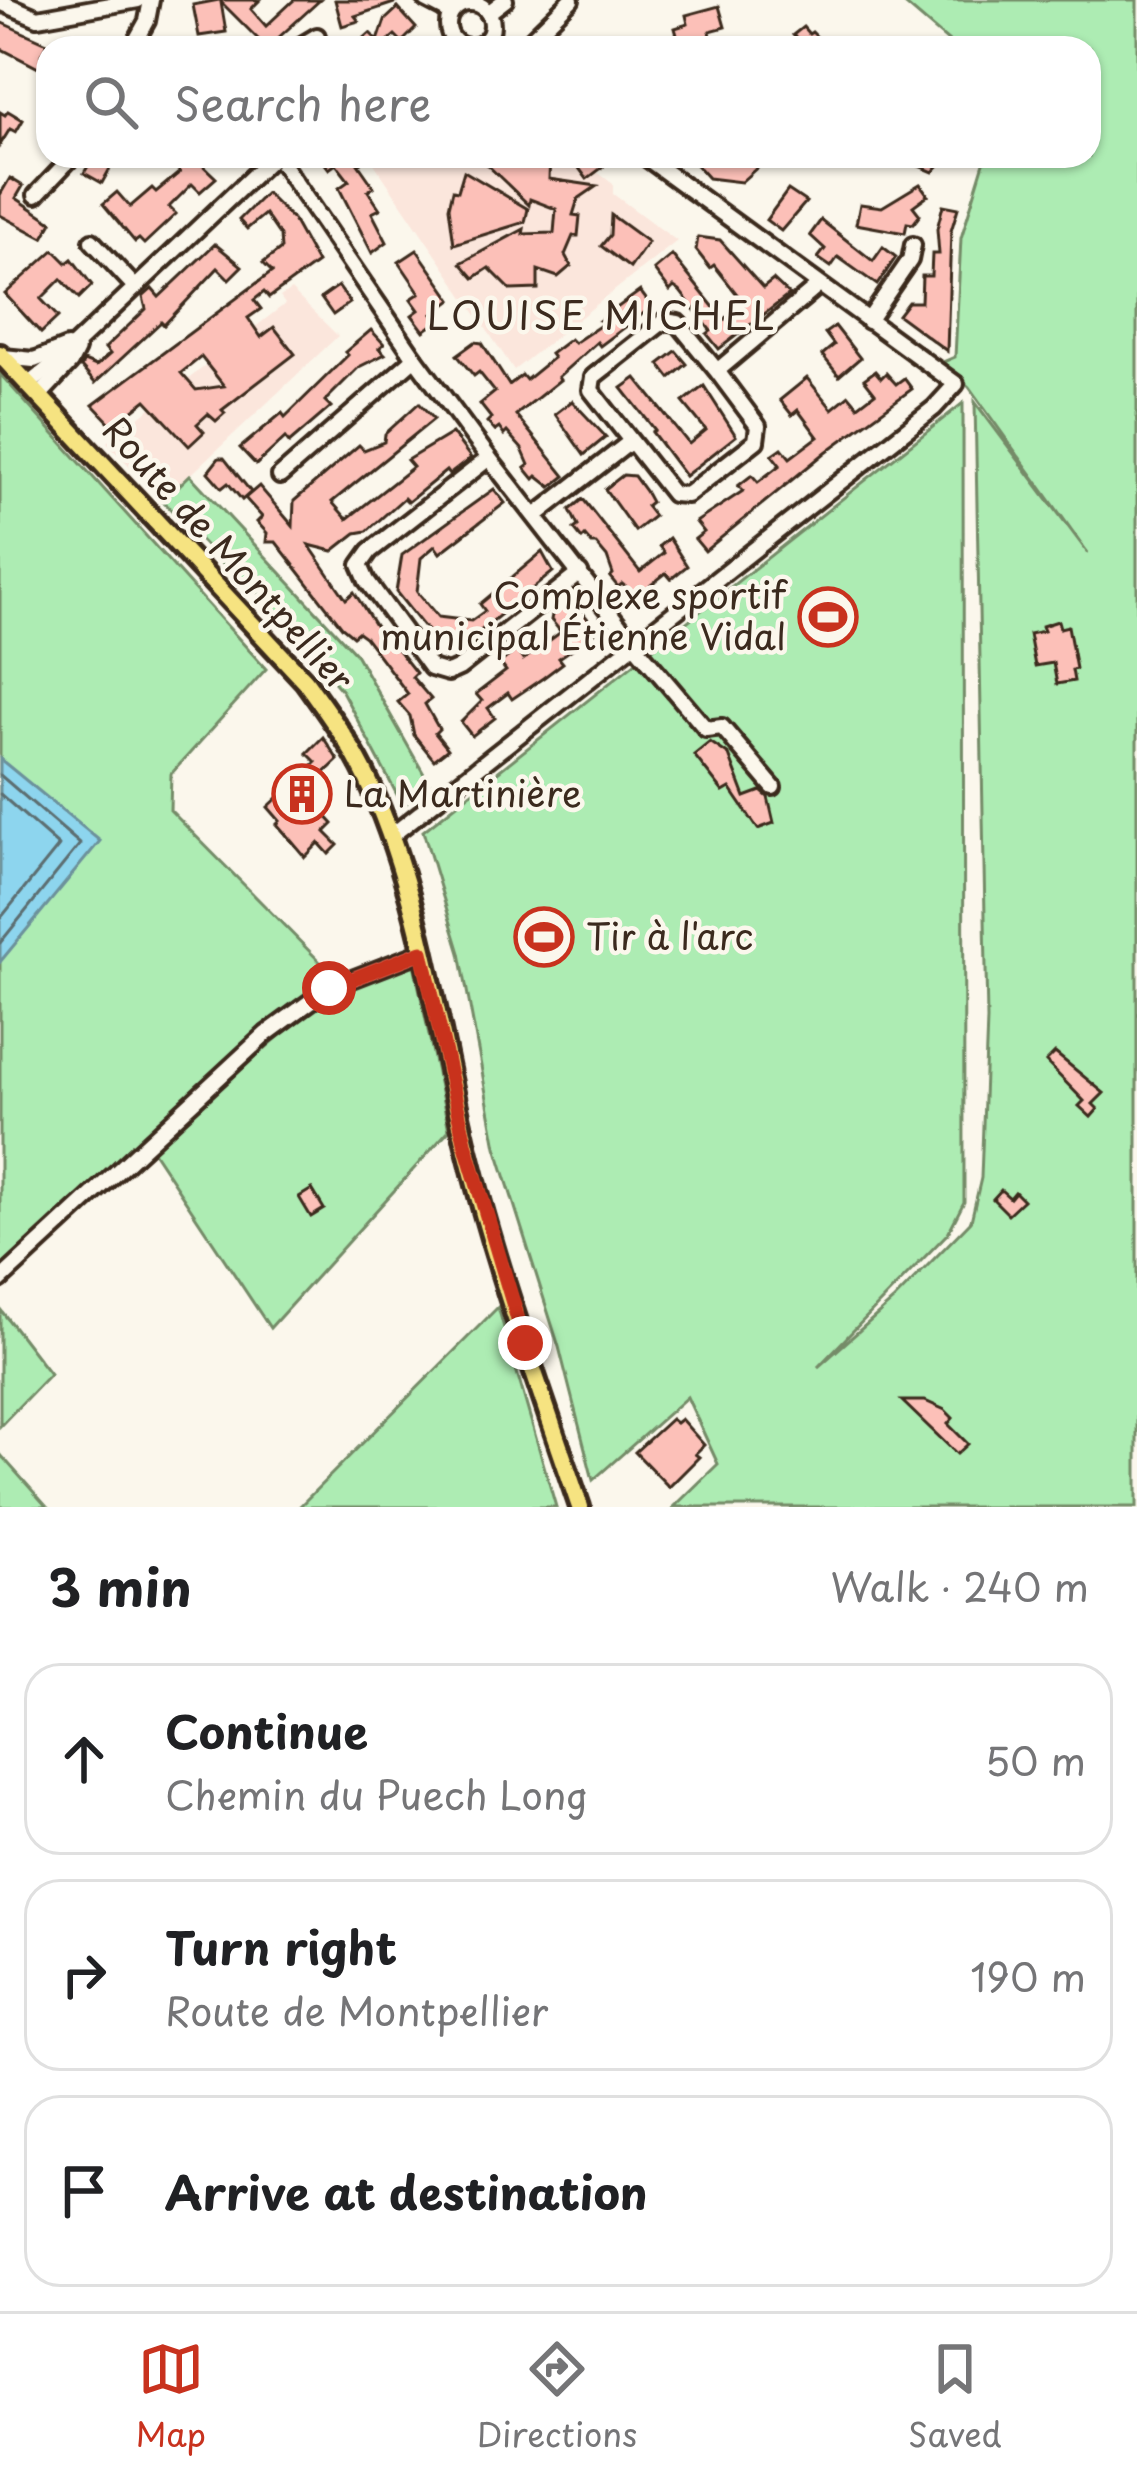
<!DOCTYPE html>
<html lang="en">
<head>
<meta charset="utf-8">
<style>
  :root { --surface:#fff; --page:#f2f2f2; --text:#202124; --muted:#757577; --line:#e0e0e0; --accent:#c8321e }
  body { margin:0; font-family:"Playpen Sans",sans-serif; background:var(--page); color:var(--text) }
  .stop { position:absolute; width:36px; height:36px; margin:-27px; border:9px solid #c8321e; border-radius:50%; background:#fff }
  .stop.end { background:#c8321e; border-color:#fff; box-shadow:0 3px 12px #0008 }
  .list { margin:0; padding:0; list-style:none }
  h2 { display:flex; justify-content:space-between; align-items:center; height:156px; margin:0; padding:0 48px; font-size:51px }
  h2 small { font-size:39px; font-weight:400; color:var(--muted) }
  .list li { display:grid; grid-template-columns:78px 1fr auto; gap:36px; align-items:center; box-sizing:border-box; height:192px; margin:0 24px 24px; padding:0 24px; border:3px solid var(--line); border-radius:36px }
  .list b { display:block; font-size:45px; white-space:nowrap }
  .list p { margin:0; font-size:39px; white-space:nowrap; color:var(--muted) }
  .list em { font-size:39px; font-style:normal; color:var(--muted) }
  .icon { flex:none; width:66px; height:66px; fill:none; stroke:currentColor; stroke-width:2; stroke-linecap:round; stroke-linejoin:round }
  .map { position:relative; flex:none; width:1137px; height:1507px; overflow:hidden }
  .search { position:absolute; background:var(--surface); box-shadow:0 3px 9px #0004; left:36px; right:36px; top:36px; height:132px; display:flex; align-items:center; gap:30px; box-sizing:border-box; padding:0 42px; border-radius:36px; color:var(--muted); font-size:45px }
  .sheet { height:804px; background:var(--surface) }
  nav { display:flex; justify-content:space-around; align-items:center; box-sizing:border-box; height:168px; border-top:3px solid var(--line); background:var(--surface); font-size:33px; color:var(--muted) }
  nav a { display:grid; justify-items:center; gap:6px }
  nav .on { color:var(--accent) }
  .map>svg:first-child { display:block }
  .built { fill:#fbe6dc }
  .green { fill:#adecb3; stroke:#748b68; stroke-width:3 }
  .water { fill:#8dd5ee; stroke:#6c919b; stroke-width:3 }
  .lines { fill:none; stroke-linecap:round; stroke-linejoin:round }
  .shore { stroke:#5c6e71; stroke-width:3 }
  .building { fill:#fcc0b8; stroke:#3b2a1e; stroke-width:3; fill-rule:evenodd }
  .minor-casing { stroke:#3b2a1e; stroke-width:22 }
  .major-casing { stroke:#3b2a1e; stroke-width:26 }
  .minor { stroke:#fbf7ec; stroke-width:14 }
  .major { stroke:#f6e381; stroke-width:16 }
  .route { stroke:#c8321e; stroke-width:15 }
  .labels { text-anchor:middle; stroke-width:9; stroke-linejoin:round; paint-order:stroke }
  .street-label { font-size:36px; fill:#3b2a1e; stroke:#fbf7ec }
  .poi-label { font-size:36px; fill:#3b2a1e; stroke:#fbf7ec; text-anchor:start }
  .neighbourhood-label { font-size:39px; letter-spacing:3px; fill:#3b2a1e; stroke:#fbf7ec }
</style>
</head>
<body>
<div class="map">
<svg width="1137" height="1507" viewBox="0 0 1137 1507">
  <rect width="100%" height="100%" fill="#fbf7ec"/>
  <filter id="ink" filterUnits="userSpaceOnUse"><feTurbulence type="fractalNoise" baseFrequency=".00833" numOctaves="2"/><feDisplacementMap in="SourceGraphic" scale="24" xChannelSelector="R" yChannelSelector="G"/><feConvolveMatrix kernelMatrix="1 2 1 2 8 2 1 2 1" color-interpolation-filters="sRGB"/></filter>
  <g filter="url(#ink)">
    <!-- built -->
    <g class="built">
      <path d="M369,156h229l6,12 -7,4 16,12v10l64,47 -163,129z"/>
      <path d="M291,290l47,46 -175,165 -56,-59 178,-138 -5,-7z"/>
    </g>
    <!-- green -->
    <g class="green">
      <path d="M900,0h237v1507h-463l44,-43 -31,-67 -94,83 -34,-133 -63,-200 -36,-194 -37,-122 540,-428 1,799 -16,31 -130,134 75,-66 78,-80 10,-43 6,-158 -12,-618 113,151 -119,-166 -26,-25 12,-5 6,-119 25,-82h103v-108h-133z"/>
      <path d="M0,374l266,295 -95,105 -1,36 165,167 -71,54 -264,243z"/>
      <path d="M190,475l166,179 73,129 -26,23 -61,-115 -94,-111 -6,4 -79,-83z"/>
      <path d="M413,959l36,171 -179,198 -120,-181 182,-156z"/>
      <path d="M498,1307l58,200h-257z"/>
      <path d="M0,1309l50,65 -50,52z"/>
      <path d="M0,1454l47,53h-47z"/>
    </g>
    <!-- water -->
    <path class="water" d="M0,759l100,82 -100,121z"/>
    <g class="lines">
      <!-- shore -->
      <g class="shore">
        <path d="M0,775l80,69 -80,99"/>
        <path d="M0,794l59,52 -59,73"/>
      </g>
    </g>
    <!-- building -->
    <g class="building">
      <path d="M219,0h41l-9,9 15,17 28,-26h26l-53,48 -46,-46 5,30 -27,4 -6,-31z"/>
      <path d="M335,0h61l1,2 -42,14 4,5 -17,5z"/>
      <path d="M719,6l6,21 -15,4 3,17 -13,-7 -20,5 -5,-18 13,-4 -2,-9z"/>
      <path d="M398,8l18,20 -14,14 -7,-7 -13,11 2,2h-31l17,-15 8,8 7,-21z"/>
      <path d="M0,22l47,21 -6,12 7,4v14l-48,-25z"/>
      <path d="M803,27l6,7 3,-2 16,16h-23l-12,-13z"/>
      <path d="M8,111l15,9 -7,12 -6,-3 -10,16v-33l5,3z"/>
      <path d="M94,156h23l-15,27 -18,-10z"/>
      <path d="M165,156h28l23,22 -16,14 -8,-8 -23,23 7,7 -32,30 -5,-5 -4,3 -32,-38 14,-12 13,15 22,-19 4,4 24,-20z"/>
      <path d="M319,156h51l-12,8 16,23 -6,4 12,18 -8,4 15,29 -15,11 -33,-65 10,-7 -13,-17 -7,5z"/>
      <path d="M478,156h24l6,9 20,-7 22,-2 -1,23 48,7 -19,13 -5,16 7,1 -2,20h-5l-8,19 6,11 -13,11 -20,-7v19l-27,1 -22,-22 -15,10 -13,-15 63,-34 -1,5 31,-1 2,-24 -26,-10 -1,6z"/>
      <path d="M570,156h26l7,11 -16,12z"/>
      <path d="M688,156h22l5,5 5,-5h50l-29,26 -33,-4z"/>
      <path d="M896,156h51l-14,16z"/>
      <path d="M464,171l64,38 -3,13 -71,22 -5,-37 4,-17 5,1z"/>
      <path d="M10,178l13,8 -7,12 36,24 -9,16 -43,-23v-20z"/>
      <path d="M920,184l8,11 -15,11 7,9 -7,9 -6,-1 -2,10 -49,-9 4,-20 22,3z"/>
      <path d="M788,190l18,12 -25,29 -15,-11z"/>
      <path d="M266,193l27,27 24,43 -48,35 -5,-6 -10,8 7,9 -13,9 13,19 13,-10 21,27 -73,56 3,3 -9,8 -8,-7 -11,10 7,8 -15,14 -43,-46 -19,15 4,5 -11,8 -4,-5 -3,3 -20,-21 179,-133 -9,-9 18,-14 -1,-13 -15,-22 -18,15 -8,-9zM201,357l23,29 -28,4 -15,-17z"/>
      <path d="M943,205l15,3 -7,23 -4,120 -49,-36 10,-13h13l1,-26h9l1,-22h7l-2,-25z"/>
      <path d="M611,215l37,27 -18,26 -29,-22 9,-11z"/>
      <path d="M821,220l52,41 10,-14 13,10 -19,28 -39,-28 -7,10 -13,-9 7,-9 -15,-14z"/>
      <path d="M698,237l22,3 43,48 10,-8 16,15 -70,54 -12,-15 4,-3 -31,-40 -6,-4 -4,4 -16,-21 18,-15 52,65 20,-17 -30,-38 -4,3 -14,-18z"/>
      <path d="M215,244l27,22 -13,13 -11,-11 -54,57 -3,-3 -66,61 -14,-16 3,-6 12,5 6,-5 8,-7 -5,-6 41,-39 -3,-12 9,-8 7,8z"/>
      <path d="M54,250l13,13 5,-4 20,26 -13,13 -18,-19 -20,20 17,18 -17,16 -36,-39z"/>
      <path d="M417,250l35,50 -19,14 5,7 -14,10 -12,-16 7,-5 -8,-11 9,-6 -21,-31z"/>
      <path d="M338,286l12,17 -17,12 -12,-17z"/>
      <path d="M640,291l12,16 -52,39 -3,-4 -39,35 2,3 -44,35 49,61 -14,11 -14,-11 -3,3 -9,-11 4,-3 -7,-16 -15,-17 -3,3 -5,-7 -4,3 -8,-9 4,-4 -11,-14 15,-12 -16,-20 -5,4 -17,-21 18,-13 7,1 27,42 13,-10 4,5 27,-22 -3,-4 20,-15 4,4 33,-22 -7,-1z"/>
      <path d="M835,326l25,32 -21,18 -17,-21 12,-10 -9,-12z"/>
      <path d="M371,330l13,14 -5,4 6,6 -26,13 -34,34 6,6 -42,36 -4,-5 -29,27 -16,-17 42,-35 3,4 63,-62 -3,-3z"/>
      <path d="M676,351l11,13 -17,14 -11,-14z"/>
      <path d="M875,371l6,7 5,-5 10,11 8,-6 8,11 -86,63 -121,99 -10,-12 9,-7 -8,-10 47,-31 -5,-5 14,-11 6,7 22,-17 -8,-10 10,-7 8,10 28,-21 -20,-27 -6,5 -12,-15 27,-22 25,31 17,-14 9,11 17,-13 -11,-14z"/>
      <path d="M636,378l53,66 17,-14 -23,-28 21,-16 32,50 -51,40 -33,-44 3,-2 -33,-42z"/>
      <path d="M572,401l34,36 -22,18 -29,-41z"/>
      <path d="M419,403l15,16 -102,83 15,17 66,-52 -6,-7 45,-27 19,25 -22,17 -3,-4 -38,31 -4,-4 -37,33 -11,2 -23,18 -24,-6 37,54 8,-7 32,51 4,-3 26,33 -4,4 19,22 -6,5 14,25 -4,4 13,16 -14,11 -20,-25 -4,-19 -12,-14 10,-8 -43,-57 -7,-5 -5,4 -11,-9 -66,-85h-10l1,-9 -10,-11 5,-5 -17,-19 14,-12 34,40 1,-25 65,-56 5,5 20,-8 1,-8z"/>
      <path d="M219,458h5l27,34 -9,8 -14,-17 -6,5 -14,-16z"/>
      <path d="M623,475l11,1 11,15 6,11 -5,4 8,10 -19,15 -30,-42z"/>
      <path d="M494,489l11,14 -65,50 -5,-7 -14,12 -4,34 21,25 33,4 14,-10 -5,-7 62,-52 11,20 -85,69 -36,-4 -36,-45 6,-37z"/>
      <path d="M583,499l57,73 24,-19 -5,-7 10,-8 18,28 -16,13 -5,-6 -29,23 -15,-12 -4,3 -8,-10 3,-3 -6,-17 -11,-13h-4l-7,-8 -3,3 -8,-10 4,-3 -8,-16z"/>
      <path d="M569,602h5l13,16 9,12 -2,4 -35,24 4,5 -20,15 -31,21 -4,-6 -20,15 7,10 -23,18 -11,-14 21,-21 -6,-7 30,-23 -6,-8 16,-13 7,10 38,-28 -10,-12 1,-5z"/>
      <path d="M1058,621l2,7 8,-2 8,43 -4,1 2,11 -17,3 -4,-21 -18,3 -6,-32 15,-3 -2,-5z"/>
      <path d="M323,737l15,23 -25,24 20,22 -9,8 9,10 -8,8 13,13 -9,9 -10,-11 -14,14 -28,-33 3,-3 -12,-14 48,-45 -9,-9z"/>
      <path d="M710,742l19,13 16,42 16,-6 7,6 6,26 -16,6 -28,-41 -7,4 -29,-37z"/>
      <path d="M1055,1053l49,40 -11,11 5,5 -7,8 -12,-11 5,-5 -38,-39z"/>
      <path d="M312,1189l12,20 -13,8 -12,-20z"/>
      <path d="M1001,1190l9,8 5,-6 8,8 -15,14 -15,-15z"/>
      <path d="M902,1401h23l20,9 8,8 -5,6 20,20 -11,10z"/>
      <path d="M671,1419l5,4 5,-4 23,26 -9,9 4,3 -30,30 -34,-35z"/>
    </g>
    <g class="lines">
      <defs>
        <g id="minor">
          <path d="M426,0l25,13"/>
          <path d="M0,2l38,16 100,-18"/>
          <circle cx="470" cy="25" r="22"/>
          <path d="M488,13l17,-13"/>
          <path d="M132,48l15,-27 4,-21"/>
          <path d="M297,48l20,-12"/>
          <path d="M522,48l49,-48"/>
          <path d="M277,156l138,202 74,100 145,186 72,85 16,-2 51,60"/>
          <path d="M36,195l37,-39"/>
          <path d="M92,241l43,46"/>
          <path d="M868,321l42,-61 3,-15"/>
          <path d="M3,357l31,3 33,-13"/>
          <path d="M717,371l41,55 -2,15 -69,54 -14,-1 -82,-104 2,-13 71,-56 14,2 39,48 101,-85"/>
          <path d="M28,385l31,-25 215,-204"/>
          <path d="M39,396l31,-33 7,-14"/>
          <path d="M489,458l-119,93 -10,14 7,16 64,87 17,5 11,-5 121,-95"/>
          <path d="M280,476l135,-118"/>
          <path d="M535,516l95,-74"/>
          <path d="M391,836l543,-428 22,-24 -312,-228"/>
          <path d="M0,1280l266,-246 63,-46 93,-36"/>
        </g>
        <path id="major" d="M0,354l305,327c25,35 50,68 67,108 50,114 66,242 95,361 30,122 73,239 113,357"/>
      </defs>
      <!-- minor casing -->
      <use href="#minor" class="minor-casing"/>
      <!-- major casing -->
      <use href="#major" class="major-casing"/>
      <!-- minor -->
      <use href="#minor" class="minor"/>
      <!-- major -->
      <use href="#major" class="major"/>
    </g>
  </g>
  <g class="lines" filter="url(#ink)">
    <!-- route -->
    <path class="route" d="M329,988l93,-36 44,194 59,197"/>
  </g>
  <!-- icons -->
  <defs>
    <symbol id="stadium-ring" viewBox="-11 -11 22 22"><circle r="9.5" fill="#fbf7ec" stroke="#c8321e" stroke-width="1.5"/><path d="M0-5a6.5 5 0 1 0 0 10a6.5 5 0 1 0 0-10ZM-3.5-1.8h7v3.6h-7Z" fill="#c8321e"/></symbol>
    <symbol id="building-ring" viewBox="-11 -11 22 22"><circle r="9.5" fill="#fbf7ec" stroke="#c8321e" stroke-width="1.5"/><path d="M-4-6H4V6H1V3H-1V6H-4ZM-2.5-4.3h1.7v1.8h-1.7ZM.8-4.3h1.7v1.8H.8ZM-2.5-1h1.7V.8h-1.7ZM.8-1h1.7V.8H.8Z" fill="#c8321e"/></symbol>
  </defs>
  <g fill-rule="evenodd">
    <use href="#stadium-ring" x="795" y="584" width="66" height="66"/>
    <use href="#building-ring" x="269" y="761" width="66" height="66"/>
    <use href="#stadium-ring" x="511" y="904" width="66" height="66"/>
  </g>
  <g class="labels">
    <!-- street labels -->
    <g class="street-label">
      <text transform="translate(228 554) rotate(48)" y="13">Route de Montpellier</text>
    </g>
    <!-- poi labels -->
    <g class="poi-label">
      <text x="786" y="609" text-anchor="end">Complexe sportif<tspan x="786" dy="41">municipal Étienne Vidal</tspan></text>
      <text x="344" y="807">La Martinière</text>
      <text x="586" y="950">Tir à l'arc</text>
    </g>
    <!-- neighbourhood labels -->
    <g class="neighbourhood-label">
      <text x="602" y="330">LOUISE MICHEL</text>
    </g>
  </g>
</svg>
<div class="stop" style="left:329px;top:988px"></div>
<div class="stop end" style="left:525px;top:1343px"></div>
<div class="search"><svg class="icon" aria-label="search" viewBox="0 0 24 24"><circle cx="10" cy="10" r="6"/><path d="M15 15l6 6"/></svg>Search here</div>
</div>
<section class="sheet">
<h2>3 min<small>Walk · 240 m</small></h2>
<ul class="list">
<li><svg class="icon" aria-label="ahead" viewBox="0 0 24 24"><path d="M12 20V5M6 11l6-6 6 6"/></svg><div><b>Continue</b><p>Chemin du Puech Long</p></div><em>50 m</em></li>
<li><svg class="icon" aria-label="right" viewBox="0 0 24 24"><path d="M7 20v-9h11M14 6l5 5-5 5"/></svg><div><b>Turn right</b><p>Route de Montpellier</p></div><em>190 m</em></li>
<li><svg class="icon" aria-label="arrive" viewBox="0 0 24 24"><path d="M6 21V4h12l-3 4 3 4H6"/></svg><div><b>Arrive at destination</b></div></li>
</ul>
</section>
<nav>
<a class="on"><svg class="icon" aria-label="map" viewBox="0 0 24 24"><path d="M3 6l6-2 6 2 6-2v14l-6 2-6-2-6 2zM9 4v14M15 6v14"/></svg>Map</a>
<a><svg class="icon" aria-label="directions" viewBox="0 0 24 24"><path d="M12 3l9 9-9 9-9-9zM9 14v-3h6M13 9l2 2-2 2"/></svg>Directions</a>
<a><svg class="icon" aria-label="saved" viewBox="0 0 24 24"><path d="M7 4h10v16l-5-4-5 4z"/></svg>Saved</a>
</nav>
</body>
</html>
